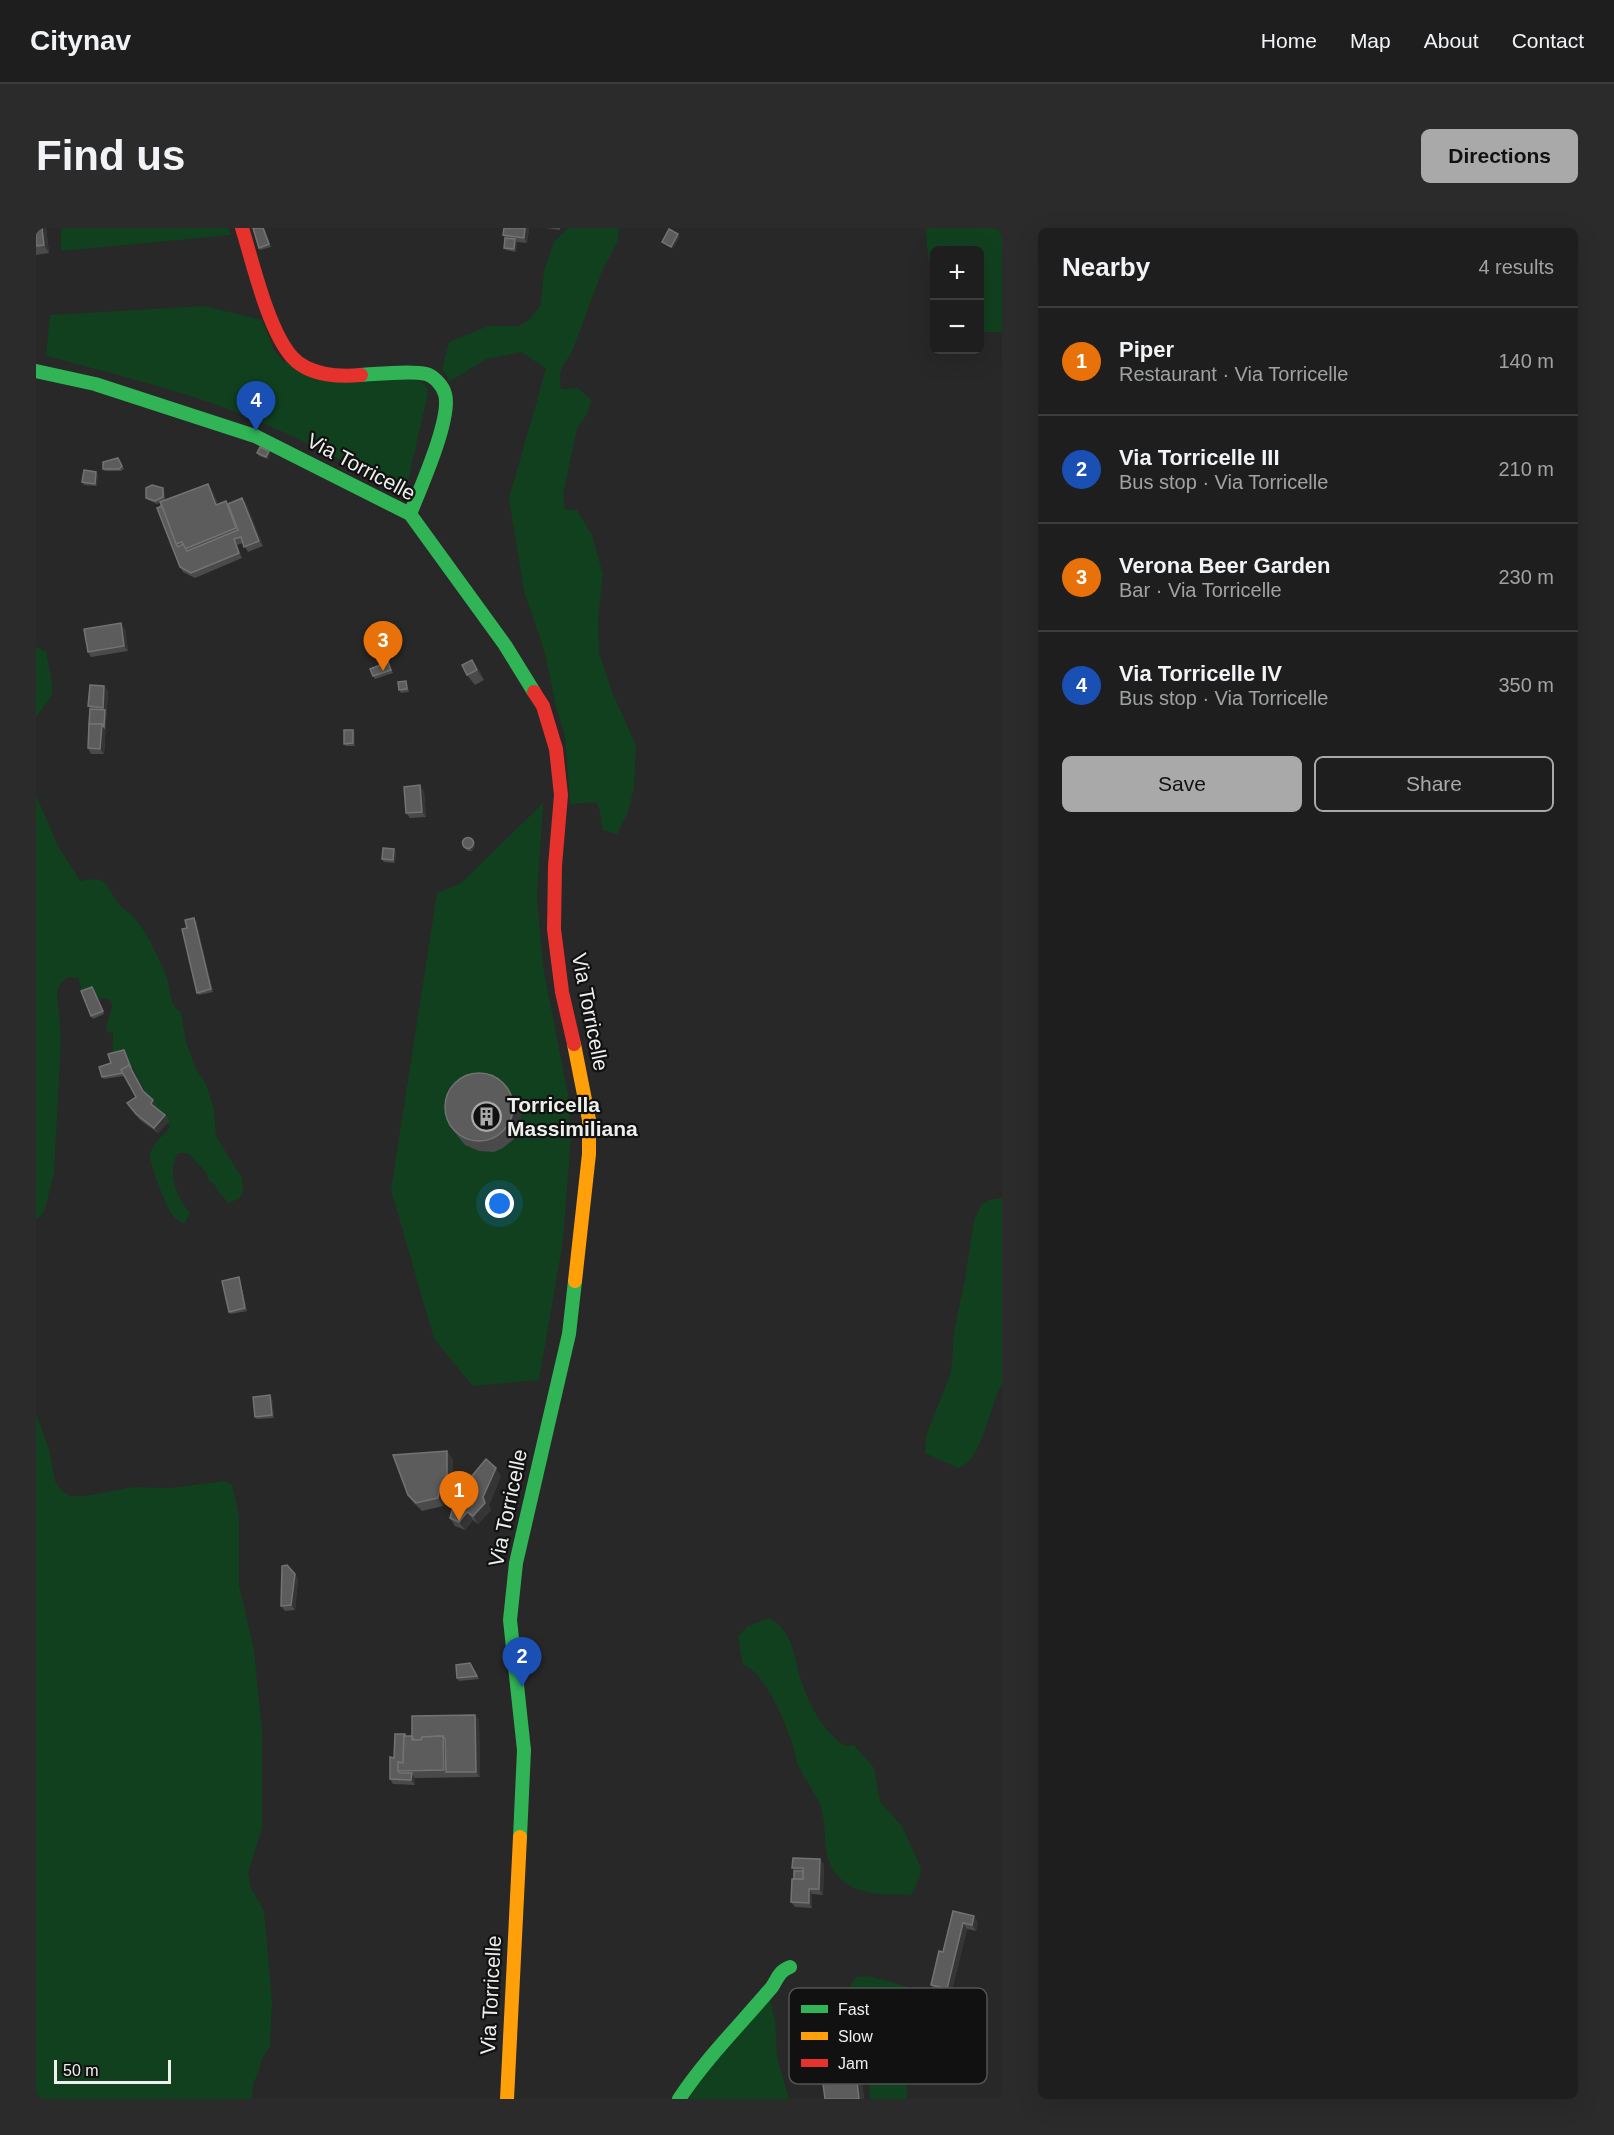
<!DOCTYPE html>
<html lang="en">
<head>
<meta charset="utf-8">
<style>
  :root { --surface:#1d1e1d; --page:#2a2b2a; --text:#f1f3f6; --muted:#a0a2a4; --line:#3b3c3b; --accent:#a8a9a8 }
  body { margin:0; font-family:Arial,sans-serif; background:var(--page); color:var(--text) }
  .controls { position:absolute; right:18px; top:18px; display:grid; overflow:hidden; border-radius:9px; box-shadow:0 6px 24px #0002 }
  .controls button { width:54px; height:54px; display:grid; place-items:center; padding:0; border:0; border-bottom:2px solid var(--line); background:var(--surface); color:var(--text); font:30px sans-serif }
  .scale { position:absolute; left:18px; bottom:15px; width:117px; box-sizing:border-box; padding-left:6px; border:3px solid #edefed; border-top:0; font-size:16px; line-height:21px; white-space:nowrap; color:#edefed; -webkit-text-stroke:4px #101110; paint-order:stroke }
  .you { position:absolute; left:464px; top:976px; width:21px; height:21px; margin:-15px; border:4px solid #fff; border-radius:50%; background:#1a73e8; box-shadow:0 0 0 9px #1a73e833 }
  .badge { display:grid; place-items:center; width:39px; height:39px; border-radius:50%; background:var(--accent); color:#fff; font-size:20px; font-weight:700 }
  .pin { position:absolute; translate:-50% -50px; filter:drop-shadow(0 2px 3px #0008) }
  .pin::after { content:''; position:absolute; top:32px; width:21px; height:18px; background:inherit; clip-path:polygon(0 0,100% 0,50% 100%) }
  .list { margin:0; padding:0; list-style:none }
  h2 { display:flex; justify-content:space-between; align-items:center; height:78px; margin:0; padding:0 24px; font-size:26px }
  h2 small { font-size:20px; font-weight:400; color:var(--muted) }
  .list li { display:grid; grid-template-columns:39px 1fr auto; gap:18px; align-items:center; box-sizing:border-box; height:108px; padding:0 24px; border-top:2px solid var(--line) }
  .list b { display:block; font-size:22px; white-space:nowrap }
  .list p { margin:0; font-size:20px; white-space:nowrap; color:var(--muted) }
  .list em { font-size:20px; font-style:normal; color:var(--muted) }
  .actions { display:flex; gap:12px; padding:18px 24px }
  .actions a { flex:1; padding:14px 0; border:2px solid var(--accent); border-radius:9px; text-align:center; font-size:21px; color:var(--accent) }
  .actions .main { background:var(--accent); color:#111 }
  .map { position:relative; flex:none; width:966px; height:1871px; overflow:hidden; border-radius:9px }
  header { display:flex; align-items:center; gap:36px; box-sizing:border-box; height:84px; padding:0 30px; background:var(--surface); border-bottom:2px solid var(--line) }
  header strong { font-size:28px }
  nav { display:flex; gap:33px; margin-inline-start:auto; font-size:21px }
  .intro { display:flex; align-items:center; justify-content:space-between; box-sizing:border-box; height:144px; padding:0 36px }
  h1 { margin:0; font-size:42px }
  .button { padding:15px 27px; border-radius:9px; background:var(--accent); color:#111; font-size:21px; font-weight:700 }
  main { display:flex; gap:36px; padding:0 36px }
  aside { flex:1; background:var(--surface); border-radius:9px; box-shadow:0 6px 24px #0002 }
  .map>svg:first-child { display:block }
  .green { fill:#11401f }
  .lines { fill:none; stroke-linecap:round; stroke-linejoin:round }
  .fast { stroke:#30b455; stroke-width:14 }
  .slow { stroke:#ff9f0a; stroke-width:14 }
  .jam { stroke:#e5322d; stroke-width:14 }
  .wall { fill:#494a49 }
  .shaded-wall { fill:#343534 }
  .building { fill:#5b5c5b; stroke:#727372; stroke-width:1.5 }
  .labels { text-anchor:middle; stroke-width:4.5; stroke-linejoin:round; paint-order:stroke }
  .street-label { font-size:21px; fill:#edefed; stroke:#101110 }
  .poi-label { font-size:21px; font-weight:bold; fill:#edefed; stroke:#101110; text-anchor:start }
  .key { fill:#101110; stroke:#525452; stroke-width:1.5 }
  .key-label { font-size:16px; fill:#edefed }
</style>
</head>
<body>
<header>
<strong>Citynav</strong>
<nav><a>Home</a><a>Map</a><a>About</a><a>Contact</a></nav>
</header>
<div class="intro"><h1>Find us</h1><a class="button">Directions</a></div>
<main>
<div class="map">
<svg width="966" height="1871" viewBox="0 0 966 1871">
  <rect width="100%" height="100%" fill="#272827"/>
  <!-- green -->
  <g class="green">
    <path d="M25,0h168l2,7 -170,16z"/>
    <path d="M532,0h51l-1,13 -16,30 -30,81 -10,15 -2,9 1,13 17,-1 13,12 -3,12 -11,17 -14,65 2,15 12,1 15,25 11,39 -5,45 1,34 13,39 24,53 -2,43 -6,24 -11,22 -14,-4c-3,-10 -1,-19 -7,-28l-26,2 -5,-69 -9,-28 -11,-54 -21,-62 -15,-93 37,-129 -24,-17 -36,7 -36,22 -8,-12 7,-27 39,-16h31l10,-6 12,-15 3,-35 10,-28z"/>
    <path d="M890,0h76v104h-22v-82h-46v19c-8,-11 -7,-28 -8,-41z"/>
    <path d="M168,78l58,14 12,30 10,12 136,19 6,5 2,7 -23,101c-71,-39 -144,-76 -221,-100 -46,-14 -92,-26 -138,-38l4,-41z"/>
    <path d="M0,419l10,4 6,33v11l-16,22z"/>
    <path d="M0,567l21,49 23,37c28,-6 24,3 38,22 3,5 9,8 14,12 15,17 25,39 34,60 5,13 2,29 15,37l5,30 9,25 11,17 8,25 2,27 26,42 1,15 -4,5 -10,5 -11,-11 -3,-7 -7,-6 -1,-6 -19,-20h-10c-12,19 -1,45 12,60l-6,11c-3,-2 -8,-5 -11,-8 -6,-6 -24,-53 -23,-62 2,-10 14,-19 20,-27 -3,-7 -8,-9 -12,-15 -10,-14 -18,-28 -25,-44l-21,-7 1,-28 -5,-1 -2,-4 6,-21 -1,-6 -8,-3h-16l-5,-6 -4,-14 -10,-1 -7,6 -4,9 4,46 -7,136 -10,38 -8,8z"/>
    <path d="M507,575l-6,94 6,69 25,129 3,42 -8,104 -24,139 -66,6 -39,-47 -43,-149 46,-297 24,-10z"/>
    <path d="M966,970v186c-12,24 -16,54 -32,76 -3,4 -7,6 -12,8l-33,-15 1,-17 25,-63 3,-41 11,-53 9,-59 8,-16 7,-4z"/>
    <path d="M0,1186l13,35 6,32 7,10 8,5h15l48,-9 37,1 54,-7 8,3 7,32v69l15,65 8,81v97l-14,45 3,15 13,23 8,90 -2,46 -8,12 -4,15 -5,9 -1,16h-216z"/>
    <path d="M733,1390c26,13 25,44 34,68 9,24 21,46 42,60l9,-1 20,23 6,34 22,24 19,42 -1,9 -9,18c-25,-1 -54,2 -73,-19 -18,-20 -10,-45 -17,-69 -6,-16 -18,-29 -24,-45 -2,-4 -2,-9 -3,-13 -6,-21 -29,-78 -51,-84l-5,-28 9,-10z"/>
    <path d="M832,1748c25,7 63,13 79,36l-3,37 -12,9h-11c-16,16 -14,19 -14,41h-37l-2,-35 -10,-17 -11,-2 -5,-21c12,-17 -2,-28 14,-47z"/>
    <path d="M732,1762l7,31 2,36 12,42h-117z"/>
  </g>
  <g class="lines">
    <!-- fast -->
    <g class="fast">
      <path d="M0,143l59,13 160,52 155,78 95,131 29,47"/>
      <path d="M325,147c17,-1 50,-5 65,-1 8,2 17,12 19,20 7,24 -25,95 -35,120"/>
      <path d="M484,1609l4,-87 -14,-130 6,-57 53,-229 6,-53"/>
      <path d="M643,1871c27,-41 62,-75 93,-112 6,-9 7,-16 18,-20"/>
    </g>
    <!-- slow -->
    <g class="slow">
      <path d="M538,816l15,76v34l-14,127"/>
      <path d="M471,1871l13,-262"/>
    </g>
    <!-- jam -->
    <g class="jam">
      <path d="M206,0c11,35 26,102 50,129 16,18 46,20 69,18"/>
      <path d="M498,464l9,14 13,43 5,46 -6,71 -1,63 8,63 12,52"/>
    </g>
  </g>
  <!-- wall -->
  <g class="wall">
    <path d="M0,0h10l3,25 -13,2z"/>
    <path d="M228,0l7,19 -11,3 -1,-2z"/>
    <path d="M468,0h25l-2,15 -10,-1 -1,10 -10,-2 -2,-2 1,-10 -2,-3z"/>
    <path d="M510,0h14v2z"/>
    <path d="M221,225h13l-2,6 -9,-3z"/>
    <path d="M84,233l4,8 -3,2h-16l-2,-2z"/>
    <path d="M62,246l-1,12 -13,-1 -2,-3z"/>
    <path d="M128,262l1,9 -4,3 52,-10 5,12 28,-1 17,43 -15,6 -5,-9 -6,2 5,13 -47,20 -12,-6 -3,-5 -20,-65 -3,2 -9,-4 -2,-2z"/>
    <path d="M89,401l3,22 -37,6 -3,-5z"/>
    <path d="M436,432l7,10 5,10 -9,5 -8,-10z"/>
    <path d="M352,434l5,11 -18,6 -2,-3z"/>
    <path d="M370,453l1,3 2,8 -8,1 -2,-3z"/>
    <path d="M68,458l4,5 -4,63h-13l-3,-6 2,-39 -2,-3z"/>
    <path d="M319,505v13h-9l-2,-2z"/>
    <path d="M388,563l2,26 -16,1 -4,-5z"/>
    <path d="M437,612l2,3v4l-3,4h-4l-6,-5z"/>
    <path d="M358,621l2,3 -1,11 -11,-1 -2,-3z"/>
    <path d="M160,693l17,71 -14,3 -2,-2 -10,-65z"/>
    <path d="M58,761l10,25 -11,5 -2,-3z"/>
    <path d="M88,822l9,21 12,22 12,13 -2,1 10,8 4,6 -11,12 -18,-13 -13,-17 9,-6 -12,-21 -20,3 -2,-2 9,-14z"/>
    <path d="M481,873l4,14 -1,10 -6,14 -11,9 -9,4 -15,-1 -14,-6 -17,-21z"/>
    <path d="M204,1052l7,31 -16,3 -2,-2z"/>
    <path d="M236,1170l2,20 -17,1 -2,-2z"/>
    <path d="M417,1231v23l-7,13 -3,11 -21,5 -9,-9 -5,-7z"/>
    <path d="M465,1248l-12,29 2,5 -13,14 -5,-4 -8,10 -10,-4 -5,-8z"/>
    <path d="M259,1346l3,6 -3,30 -10,1 -4,-5z"/>
    <path d="M436,1438l7,13 -20,2 -2,-3z"/>
    <path d="M439,1487l4,5 1,57 -65,1v7l-22,-1 -3,-5 4,-21 13,-22h5z"/>
    <path d="M788,1636l-1,31 -11,-1v14l-17,-1 -4,-5 3,-31 -2,-3z"/>
    <path d="M917,1683l25,11 -2,9 -9,-2 -16,65 -16,-4 -4,-5 12,-33z"/>
    <path d="M816,1810l6,8 6,53h-39l-3,-22h-6l-6,-7 18,-23z"/>
  </g>
  <!-- shaded-wall -->
  <g class="shaded-wall">
    <path d="M6,0h4l3,25 -5,-8z"/>
    <path d="M489,0h4l-2,15 -3,-5z"/>
    <path d="M642,6l2,3 -7,12 -2,-2z"/>
    <path d="M479,11l2,3 -1,10 -2,-3z"/>
    <path d="M233,223l1,2 -2,6 -2,-2z"/>
    <path d="M60,244l2,2 -1,12 -2,-2z"/>
    <path d="M172,256l5,8 8,21 -5,-8z"/>
    <path d="M206,270l4,5 17,43 -4,-5z"/>
    <path d="M198,311l3,6 5,13 -3,-5z"/>
    <path d="M85,395l4,6 3,22 -4,-5z"/>
    <path d="M436,432l7,10 5,10 -7,-10z"/>
    <path d="M68,458l4,5 -4,63 -4,-5 2,-25 3,-14 -2,-2z"/>
    <path d="M317,502l2,3v13l-2,-3z"/>
    <path d="M384,557l4,6 2,26 -4,-5z"/>
    <path d="M437,612l2,3v4l-3,4 -2,-3z"/>
    <path d="M358,621l2,3 -1,11 -2,-3z"/>
    <path d="M158,690l2,3 17,71 -2,-3z"/>
    <path d="M474,863l7,10 4,14 -1,10 -6,14 -7,-11z"/>
    <path d="M117,872l4,6 -2,3 -4,-5z"/>
    <path d="M129,887l4,6 -11,12 -4,-5z"/>
    <path d="M203,1049l1,3 7,31 -2,-3z"/>
    <path d="M234,1167l2,3 2,20 -2,-3z"/>
    <path d="M411,1223l6,8v23l-7,13 -3,11 -5,-8z"/>
    <path d="M460,1240l5,8 -12,29 2,5 -13,14 -5,-8 10,-19z"/>
    <path d="M431,1284l6,8 -8,10 -6,-8z"/>
    <path d="M259,1346l3,6 -3,30 -4,-5z"/>
    <path d="M439,1487l4,5 1,57 -4,-5z"/>
    <path d="M407,1508l5,8 -2,28 -2,-2z"/>
    <path d="M376,1545l3,5v7l-4,-5z"/>
    <path d="M784,1631l4,5 -1,31 -4,-6z"/>
    <path d="M773,1661l3,5v14l-3,-5z"/>
    <path d="M938,1688l4,6 -2,9 -4,-6z"/>
    <path d="M927,1695l4,6 -16,65 -4,-5z"/>
    <path d="M806,1796l2,3 -6,8 -1,-2z"/>
    <path d="M816,1810l6,8 6,53h-5z"/>
  </g>
  <!-- building -->
  <g class="building">
    <path d="M0,0h6l2,17 -8,1z"/>
    <path d="M217,0h10l6,16 -10,4z"/>
    <path d="M468,0h21l-1,10 -21,-3z"/>
    <path d="M633,1l9,5 -7,13 -9,-5z"/>
    <path d="M469,10l10,1 -1,10 -10,-1z"/>
    <path d="M224,219l9,4 -3,6 -9,-4z"/>
    <path d="M82,230l4,8 -3,3h-16v-7z"/>
    <path d="M48,242l12,2 -1,12 -13,-2z"/>
    <path d="M172,256l8,21 10,-4 10,27 -51,21 -3,-7 -6,2 -16,-42z"/>
    <path d="M116,257l11,3v9l-8,4 -9,-3v-10z"/>
    <path d="M206,270l17,43 -15,6 -3,-10 -7,2 5,14 -48,20 -11,-6 -23,-59 5,-2 14,38 2,3 5,-3 4,7 51,-21 -10,-26z"/>
    <path d="M85,395l3,23 -36,6 -4,-23z"/>
    <path d="M436,432l5,10 -10,5 -5,-10z"/>
    <path d="M352,434l3,8 -18,6 -3,-7z"/>
    <path d="M370,453l1,8 -8,1 -1,-8z"/>
    <path d="M54,457l14,1 -1,22 -15,-2z"/>
    <path d="M54,481l15,1 -1,17 -2,-3h-13z"/>
    <path d="M53,496h13l-2,25 -12,-1z"/>
    <path d="M308,502h9v13l-9,1z"/>
    <path d="M384,557l2,27 -16,1 -2,-26z"/>
    <circle cx="432" cy="615" r="5.5"/>
    <path d="M347,620l11,1 -1,11 -11,-1z"/>
    <path d="M158,690l17,71 -14,4 -15,-64 5,-1 -2,-8z"/>
    <path d="M56,759l11,24 -12,5 -10,-25z"/>
    <path d="M88,822l7,18 -2,-3 -8,5 2,3 -21,4 -3,-10 12,-4 -3,-9z"/>
    <path d="M93,837l14,26 10,9 -2,4 14,11 -11,13 -18,-14 -9,-11 9,-6 -15,-27z"/>
    <circle cx="443" cy="879" r="34"/>
    <path d="M203,1049l6,31 -16,4 -7,-31z"/>
    <path d="M234,1167l2,20 -17,2 -2,-20z"/>
    <path d="M411,1223v23l-7,13 -2,11 -22,5 -8,-8 -15,-40z"/>
    <path d="M450,1231l10,9 -13,29 2,6 -12,13 -6,-4 -8,10 -9,-4 6,-23z"/>
    <path d="M251,1337l8,9 -4,31 -10,1 1,-40z"/>
    <path d="M434,1435l7,13 -20,2 -1,-13z"/>
    <path d="M439,1487l1,57h-30l-1,-33 -2,-3 -21,1 -1,3h-7l-2,-4v-20z"/>
    <path d="M359,1506h10v2h-1l-1,27 -5,-1v9l2,2h12l-1,7 -21,-1v-22l4,1z"/>
    <path d="M368,1508h8v4h9l1,-3 21,-1 1,34 -46,1v-9l5,1z"/>
    <path d="M757,1630l27,1 -1,30h-10v14l-18,-1 1,-23h11v-11h-11z"/>
    <rect x="758" y="1643" width="9" height="8"/>
    <path d="M917,1683l21,5 -2,9 -9,-2 -16,66 -16,-4 8,-34 4,1z"/>
    <path d="M816,1810l7,61h-34l-4,-31 -11,2 -2,-21 20,-2v-6z"/>
  </g>
  <!-- icons -->
  <defs>
    <symbol id="building-ring" viewBox="-11 -11 22 22"><circle r="9.5" fill="#101110" stroke="#a8a9a8" stroke-width="1.5"/><path d="M-4-6H4V6H1V3H-1V6H-4ZM-2.5-4.3h1.7v1.8h-1.7ZM.8-4.3h1.7v1.8H.8ZM-2.5-1h1.7V.8h-1.7ZM.8-1h1.7V.8H.8Z" fill="#a8a9a8"/></symbol>
  </defs>
  <g fill-rule="evenodd">
    <use href="#building-ring" x="434" y="872" width="33" height="33"/>
  </g>
  <g class="labels">
    <!-- street labels -->
    <g class="street-label">
      <text transform="translate(325 239) rotate(28)" y="7">Via Torricelle</text>
      <text transform="translate(554 784) rotate(79)" y="7">Via Torricelle</text>
      <text transform="translate(472 1280) rotate(-78)" y="7">Via Torricelle</text>
      <text transform="translate(455 1767) rotate(-87)" y="7">Via Torricelle</text>
    </g>
    <!-- poi labels -->
    <g class="poi-label">
      <text x="471" y="884">Torricella<tspan x="471" dy="24">Massimiliana</tspan></text>
    </g>
  </g>
  <!-- legend -->
  <rect x="753" y="1760" width="198" height="96" rx="9" class="key"/>
  <rect x="765" y="1777" width="27" height="8" fill="#30b455"/>
  <rect x="765" y="1804" width="27" height="8" fill="#ff9f0a"/>
  <rect x="765" y="1831" width="27" height="8" fill="#e5322d"/>
  <g class="key-label">
    <text x="802" y="1787">Fast</text>
    <text x="802" y="1814">Slow</text>
    <text x="802" y="1841">Jam</text>
  </g>
</svg>
<div class="controls">
<button>+</button>
<button>−</button>
</div>
<div class="scale">50 m</div>
<div class="you"></div>
<div class="pin badge" style="left:423px;top:1293px;background:#e8710a">1</div>
<div class="pin badge" style="left:486px;top:1459px;background:#1a4fb4">2</div>
<div class="pin badge" style="left:347px;top:443px;background:#e8710a">3</div>
<div class="pin badge" style="left:220px;top:203px;background:#1a4fb4">4</div>
</div>
<aside>
<h2>Nearby<small>4 results</small></h2>
<ul class="list">
<li><span class="badge" style="background:#e8710a">1</span><div><b>Piper</b><p>Restaurant · Via Torricelle</p></div><em>140 m</em></li>
<li><span class="badge" style="background:#1a4fb4">2</span><div><b>Via Torricelle III</b><p>Bus stop · Via Torricelle</p></div><em>210 m</em></li>
<li><span class="badge" style="background:#e8710a">3</span><div><b>Verona Beer Garden</b><p>Bar · Via Torricelle</p></div><em>230 m</em></li>
<li><span class="badge" style="background:#1a4fb4">4</span><div><b>Via Torricelle IV</b><p>Bus stop · Via Torricelle</p></div><em>350 m</em></li>
</ul>
<div class="actions"><a class="main">Save</a><a>Share</a></div>
</aside>
</main>
</body>
</html>
